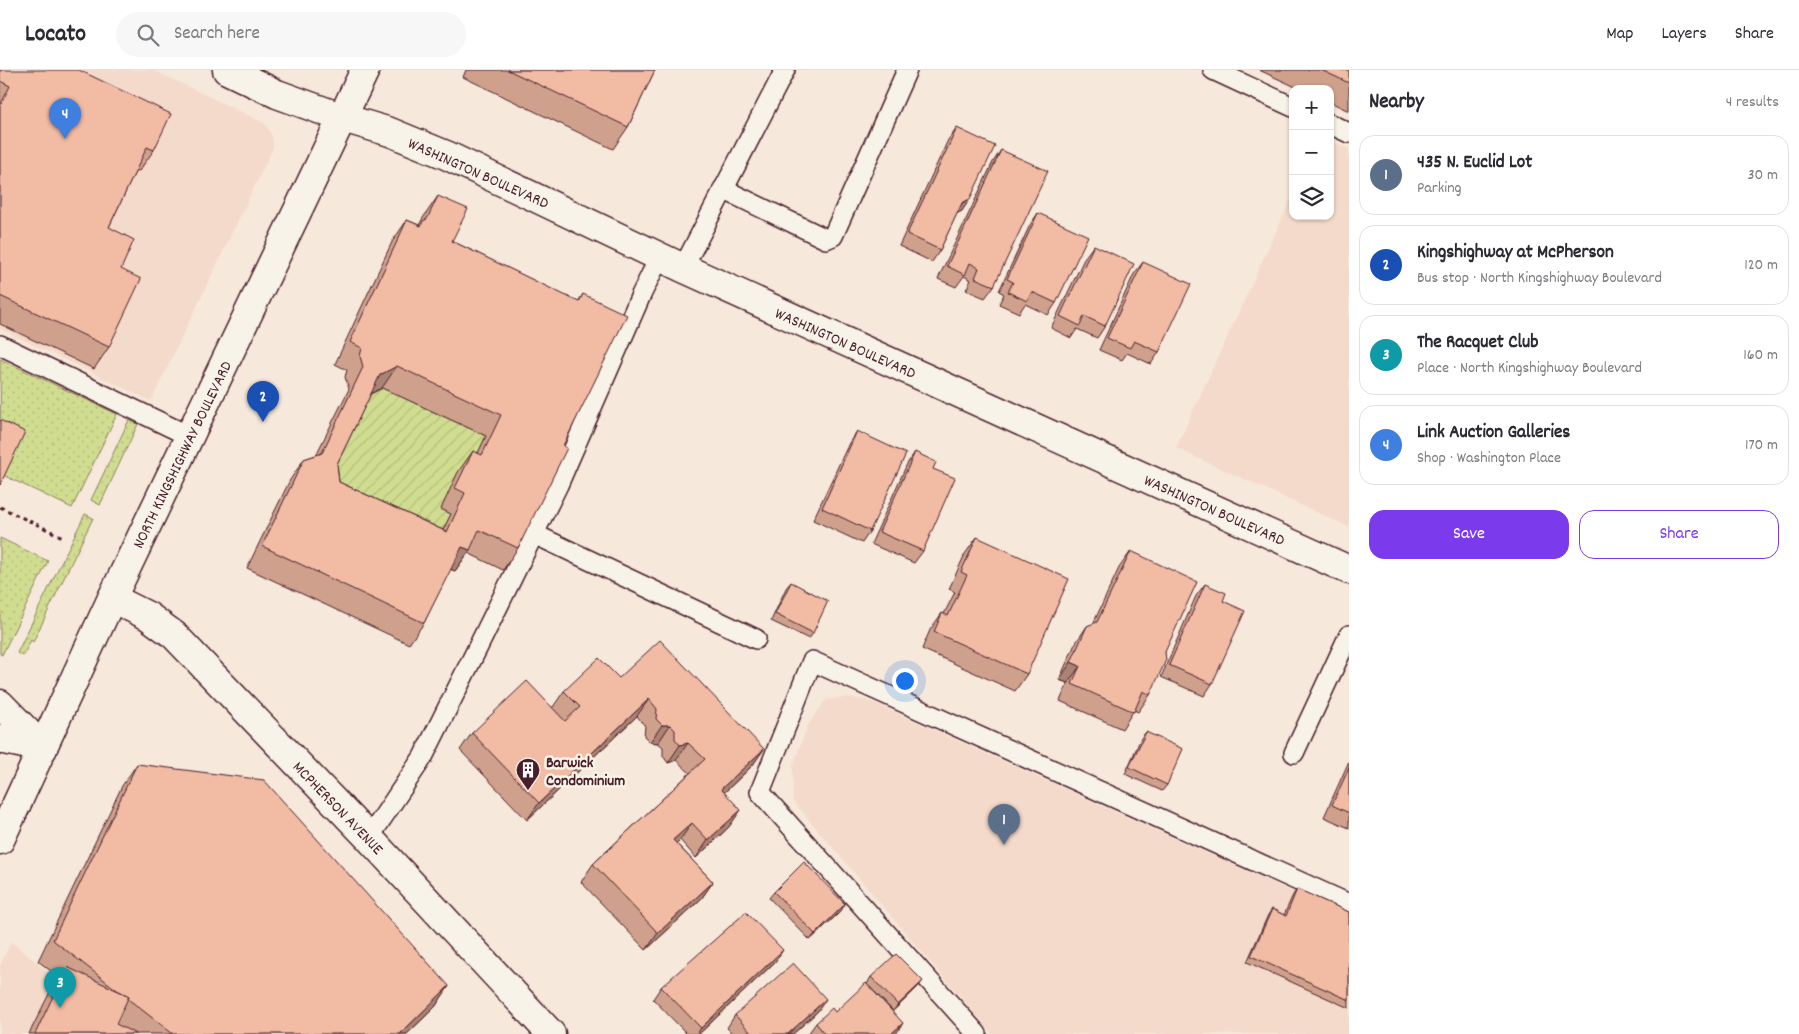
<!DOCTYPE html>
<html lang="en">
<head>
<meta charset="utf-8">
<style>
  :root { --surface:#fff; --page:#f7f7f7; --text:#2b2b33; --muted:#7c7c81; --line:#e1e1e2; --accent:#7c3aed }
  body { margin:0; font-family:Dekko,sans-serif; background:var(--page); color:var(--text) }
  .controls { position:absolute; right:15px; top:15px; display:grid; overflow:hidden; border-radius:10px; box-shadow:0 1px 4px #0004 }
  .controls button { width:45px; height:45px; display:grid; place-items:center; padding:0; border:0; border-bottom:1px solid var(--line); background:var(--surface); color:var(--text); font:25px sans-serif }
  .you { position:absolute; left:904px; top:610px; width:18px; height:18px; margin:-12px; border:4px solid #fff; border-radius:50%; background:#1a73e8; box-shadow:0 0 0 8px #1a73e833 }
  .badge { display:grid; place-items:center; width:32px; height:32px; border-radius:50%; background:var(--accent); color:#fff; font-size:16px; font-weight:700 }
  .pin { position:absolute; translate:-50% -41px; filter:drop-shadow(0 1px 2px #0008) }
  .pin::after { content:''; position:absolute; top:26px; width:18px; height:15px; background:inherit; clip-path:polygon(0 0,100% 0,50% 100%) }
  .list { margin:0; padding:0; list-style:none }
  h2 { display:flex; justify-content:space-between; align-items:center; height:65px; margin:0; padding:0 20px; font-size:21px }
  h2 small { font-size:16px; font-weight:400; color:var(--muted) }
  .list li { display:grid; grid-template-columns:32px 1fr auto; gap:15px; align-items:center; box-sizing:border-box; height:80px; margin:0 10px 10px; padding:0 10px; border:1px solid var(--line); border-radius:15px }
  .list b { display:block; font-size:19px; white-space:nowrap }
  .list p { margin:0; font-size:16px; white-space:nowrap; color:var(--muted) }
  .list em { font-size:16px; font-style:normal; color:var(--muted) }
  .actions { display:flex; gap:10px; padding:15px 20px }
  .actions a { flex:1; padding:11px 0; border:1px solid var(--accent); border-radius:15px; text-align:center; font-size:18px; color:var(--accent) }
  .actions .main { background:var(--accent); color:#fff }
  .icon { flex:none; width:28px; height:28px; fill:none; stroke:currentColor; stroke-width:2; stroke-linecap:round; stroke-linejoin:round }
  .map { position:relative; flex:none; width:1349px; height:964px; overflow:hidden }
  header { display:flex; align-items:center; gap:30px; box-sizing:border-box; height:70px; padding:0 25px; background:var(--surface); border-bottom:1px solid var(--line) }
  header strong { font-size:24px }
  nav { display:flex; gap:28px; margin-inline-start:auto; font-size:18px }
  .search { width:350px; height:45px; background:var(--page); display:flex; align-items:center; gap:12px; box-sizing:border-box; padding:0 18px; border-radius:28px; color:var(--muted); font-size:19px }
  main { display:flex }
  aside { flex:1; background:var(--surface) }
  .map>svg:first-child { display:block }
  .built { fill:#f4daca }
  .grass { fill:url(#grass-dots); stroke:#8d7e5e }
  .garden { fill:url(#garden-furrows); stroke:#8d7e5e }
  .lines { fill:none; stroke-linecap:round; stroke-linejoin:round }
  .service-casing { stroke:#4a1f2b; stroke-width:22 }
  .minor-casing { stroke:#4a1f2b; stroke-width:31 }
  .primary-casing { stroke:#4a1f2b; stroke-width:31 }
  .path { stroke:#4a1f2b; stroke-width:3; stroke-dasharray:4 4; stroke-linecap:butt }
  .service { stroke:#f7f3e8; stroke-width:19 }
  .minor { stroke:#f7f3e8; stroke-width:28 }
  .primary { stroke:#f7f3e8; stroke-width:28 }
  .wall { fill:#cfa18d; stroke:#4a1f2b; fill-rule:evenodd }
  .shaded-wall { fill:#a98373; stroke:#4a1f2b }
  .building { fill:#f1bba4; stroke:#4a1f2b; fill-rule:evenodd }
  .labels { text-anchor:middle; stroke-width:5; stroke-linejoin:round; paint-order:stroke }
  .street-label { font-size:16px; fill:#4a1f2b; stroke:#f7f3e8 }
  .poi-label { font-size:16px; font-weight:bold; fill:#4a1f2b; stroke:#f7f3e8; text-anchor:start }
</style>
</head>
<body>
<header>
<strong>Locato</strong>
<div class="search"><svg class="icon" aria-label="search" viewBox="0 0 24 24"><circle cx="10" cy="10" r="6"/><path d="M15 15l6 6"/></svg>Search here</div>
<nav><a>Map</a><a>Layers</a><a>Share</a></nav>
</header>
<main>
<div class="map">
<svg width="1349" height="964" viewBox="0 0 1349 964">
  <defs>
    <pattern id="grass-dots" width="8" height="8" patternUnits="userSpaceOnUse" patternTransform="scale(1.25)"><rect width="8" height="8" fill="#d0dd90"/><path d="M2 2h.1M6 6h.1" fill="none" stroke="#b4bd7c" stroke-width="1.8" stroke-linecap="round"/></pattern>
    <pattern id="garden-furrows" width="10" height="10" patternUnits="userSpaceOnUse" patternTransform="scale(1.25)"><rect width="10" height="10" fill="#d0dd90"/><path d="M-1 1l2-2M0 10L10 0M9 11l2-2" fill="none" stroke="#b4bd7c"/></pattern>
  </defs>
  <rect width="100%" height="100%" fill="#f6e8da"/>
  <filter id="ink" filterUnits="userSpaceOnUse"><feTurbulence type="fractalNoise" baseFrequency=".02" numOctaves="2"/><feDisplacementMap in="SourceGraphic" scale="10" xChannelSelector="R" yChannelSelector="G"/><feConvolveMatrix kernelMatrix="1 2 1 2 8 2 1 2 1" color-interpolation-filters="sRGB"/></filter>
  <g filter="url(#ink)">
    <!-- built -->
    <g class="built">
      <path d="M0,0h153l111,53 6,9 3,8v8l-122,253 -151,-72z"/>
      <path d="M1330,71l19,8v378l-173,-79 117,-253v21h37z"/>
      <path d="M848,627l24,5 477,215v117h-357l-199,-233v-35l15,-41 18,-25z"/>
      <path d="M11,872l116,92h-127v-68z"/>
    </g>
    <!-- grass -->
    <g class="grass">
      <path d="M0,289l117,55 -45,94 -71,-34z"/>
      <path d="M129,350l9,4 -38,81 -9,-5z"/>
      <path d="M85,444l8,4 -60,124 -2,-2 -8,16 -6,-3z"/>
      <path d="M0,468l48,23 -46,94 -2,-1z"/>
    </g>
    <!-- garden -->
    <path class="garden" d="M382,318l104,48 -19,41 -26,32 10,5 -19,39 -110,-68 43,-88z"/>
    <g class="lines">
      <defs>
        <g id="service">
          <path d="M1213,0l80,37"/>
          <path d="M1330,54l19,9"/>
          <path d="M723,119l103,50 7,-3 74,-166"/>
          <path d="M683,198l102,-198"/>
          <path d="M0,275l189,91"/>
          <path d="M534,464l222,105"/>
          <path d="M1294,683l55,-118"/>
          <path d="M369,768l54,-81 54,-108 81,-164 83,-190 19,-39"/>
          <path d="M977,964l-217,-242 52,-131 537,243"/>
        </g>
        <g id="minor">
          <path d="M227,0l50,24 66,24 47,14 56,23 237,113 666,302"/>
          <path d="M112,528l36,18 26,19 195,203 182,196"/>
          <path d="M0,634l43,44"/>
          <path d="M0,669l43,9"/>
        </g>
        <path id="primary" d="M0,770l112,-242 253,-528"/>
      </defs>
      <!-- service casing -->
      <use href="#service" class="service-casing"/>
      <!-- minor casing -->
      <use href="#minor" class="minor-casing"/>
      <!-- primary casing -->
      <use href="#primary" class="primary-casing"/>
      <!-- path -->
      <path class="path" d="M0,437l65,31"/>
      <!-- service -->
      <use href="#service" class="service"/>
      <!-- minor -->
      <use href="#minor" class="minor"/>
      <!-- primary -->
      <use href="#primary" class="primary"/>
    </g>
    <!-- wall -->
    <g class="wall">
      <path d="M0,0l154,80 -15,21 -3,-1 -27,57 12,42 -12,78 -15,22 -94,-45z"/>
      <path d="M466,0h189l-27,57 -15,22 -150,-72z"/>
      <path d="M1259,0h90v41l-19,-9v-13h-30z"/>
      <path d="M957,58l5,83 -5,2 -17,37 -8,12 -33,-16 49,-106z"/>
      <path d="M1001,80l-7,136 -9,12 -19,-8 5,-10 -7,-4 -8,11 -18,-8 55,-117z"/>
      <path d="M438,126l14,45 126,61 5,-8 -20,152 -45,102 -15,22 -35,-17 -13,18 -5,-2 -26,54 -15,21 -162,-76 43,-88 14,-21 12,-4 33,-66 -4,-12 2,-7 -12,-6 57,-122 15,-22 12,5 4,-7zM382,318l104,48 -8,17 -5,-2 -15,21 -17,37 10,5 -8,16 -104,-48 -2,-18 34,-71z"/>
      <path d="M1038,143l18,90 -8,12 -23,-11 -6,9 -20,-9 5,-10 -5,-3 31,-66z"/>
      <path d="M1094,175l11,81 -8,12 -20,-9 -6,9 -20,-10 34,-71z"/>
      <path d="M1143,192l16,90 -8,12 -24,-11 -5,7 -23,-10 35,-76z"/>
      <path d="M857,361l13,100 -8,12 -49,-23 36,-77z"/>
      <path d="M915,382l18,17 -10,82 -9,12 -43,-19 36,-80z"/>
      <path d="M977,467l50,137 -12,17 -93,-42 8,-19 12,-17 2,1 11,-22 -6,-3 16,-35z"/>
      <path d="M1131,481l34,101 -15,43 -12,17 -4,-2 -12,19 -62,-28 8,-18 -9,-3 16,-36 12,-18 6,-2 26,-56z"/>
      <path d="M791,512l22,51 -4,6 -38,-18 15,-33z"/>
      <path d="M1205,514l18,17 -11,83 -8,12 -43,-19 35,-81z"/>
      <path d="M619,608l145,71 -12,17 -28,27 5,34 -33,31 -16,-18 -4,3 37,39 -12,17 -55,51 -65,-68 12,-18 97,-91 -14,-13 -8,3 -5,-7v-9l-5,-4 -8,-1 -6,-6 1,-10 -8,-10 -110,104 -67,-70 12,-17 81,-26 11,-16z"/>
      <path d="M1146,662l21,53 -5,6 -37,-17 16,-36z"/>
      <path d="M1349,691v67l-25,-11z"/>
      <path d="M137,694l312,222 -14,21 -28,27h-378l20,-40 11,-16 -22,-17 84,-175z"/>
      <path d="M1297,819l52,23v96l-102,-46 21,-47 4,-6 12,6 9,-20z"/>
      <path d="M774,822l67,19 -31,29 -41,-42z"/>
      <path d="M775,892l-76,72h-12l-34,-35 8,-12z"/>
      <path d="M871,907l47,10 -25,24 -26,-27z"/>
      <path d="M818,941l-25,23h-60l-6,-6 8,-13z"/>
      <path d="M835,942l61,22h-88l8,-11z"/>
    </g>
    <!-- shaded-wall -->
    <g class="shaded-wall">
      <path d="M970,129l-8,12 -8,4 8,-12z"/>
      <path d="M397,296l-15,22 -17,9 15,-22z"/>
      <path d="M462,477l8,3 -15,21 -8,-3z"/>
      <path d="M1071,592l9,4 -12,17 -9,-3z"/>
      <path d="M649,629l-12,17 -110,104 12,-17z"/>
      <path d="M662,655h8l-12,18 -8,-1z"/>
      <path d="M688,673l-12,17 -8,3 12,-18z"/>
      <path d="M764,679l-12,17 -43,41 12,-18z"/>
      <path d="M741,740l-12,17 -33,31 12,-18z"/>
      <path d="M692,753l-12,17 -19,18 12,-18z"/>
      <path d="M713,812l-12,17 -55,51 12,-17z"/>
      <path d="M845,834l-4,7 -31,29 5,-6z"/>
      <path d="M783,880l-8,12 -76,72h-2l4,-6z"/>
      <path d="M923,911l-5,6 -25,24 5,-6z"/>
      <path d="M449,916l-14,21 -28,27h-7z"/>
      <path d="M826,929l-8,12 -25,23h-5z"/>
      <path d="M903,953l-7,11h-5z"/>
    </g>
    <!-- building -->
    <g class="building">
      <path d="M0,0h79l92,44 -17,36 -7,-3 -38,80 25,13 -13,29 20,10 -32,68 -109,-51v-190l10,-20 -10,-5z"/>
      <path d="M508,0h147l-27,57z"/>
      <path d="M1321,0h28v13z"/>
      <path d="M957,58l38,18 -25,53 -8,4 -22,47 -33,-16z"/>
      <path d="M1001,80l47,21 -54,115 -19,-8 4,-10 -9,-5 -5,12 -18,-9z"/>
      <path d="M438,126l30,13 -16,32 127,61 4,-8 44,21 -64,131 4,2 -49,100 -39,-18 -9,20 -8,-3 -38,76 -162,-77 42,-87 18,-6 41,-86 -3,-11 2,-8 -12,-6 57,-122 14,6 2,-5 4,-2zM397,296l104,49 -19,40 -9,-4 -18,37 10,5 -18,39 -108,-50 -2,-18 43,-89z"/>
      <path d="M1038,143l50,23 -32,67 -24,-11 -5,9 -19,-9 5,-10 -6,-3z"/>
      <path d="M1094,175l40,19 -29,62 -21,-10 -4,10 -20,-10z"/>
      <path d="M1143,192l48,22 -32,68 -25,-11 -4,7 -23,-10z"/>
      <path d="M0,350l25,12 -25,53z"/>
      <path d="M857,361l49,23 -36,77 -48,-23z"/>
      <path d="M915,382l21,10 -3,7 22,9 -32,73 -44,-19z"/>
      <path d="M977,467l92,42 -42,95 -93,-42 8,-19 6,3 19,-41 -6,-3z"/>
      <path d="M1131,481l66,31 -32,70 1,8 -16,35 -7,-4 -9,21 -62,-28 8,-18 -9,-4 16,-36 10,-4z"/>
      <path d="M791,512l37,19 -15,32 -38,-19z"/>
      <path d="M1205,514l21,9 -3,8 22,10 -33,73 -43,-19z"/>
      <path d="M660,570l104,109 -43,40 20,21 -33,30 -16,-17 -19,17 40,42 -55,51 -65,-69 112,-105 -17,-16 -8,2 -5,-6v-9l-5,-5h-8l-6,-6 1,-10 -8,-10 -110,104 -67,-70 55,-52 38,40 15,-14 -16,-16 35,-33 20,20z"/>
      <path d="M1146,662l37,17 -16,36 -38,-18z"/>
      <path d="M137,694l127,16 185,206 -49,48h-227l-45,-35 1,-3 -12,-6 -64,-50z"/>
      <path d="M1349,698v45l-17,-8z"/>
      <path d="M804,792l41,42 -30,30 -41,-42z"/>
      <path d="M1297,819l52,23v88l-98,-44 21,-47 14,7z"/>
      <path d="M746,842l37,38 -82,78 -40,-41z"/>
      <path d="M896,884l27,27 -25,24 -27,-28z"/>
      <path d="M793,893l33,36 -38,35h-36l-17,-19z"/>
      <path d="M67,897l62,29 -13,28 20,10h-101z"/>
      <path d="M866,913l37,40 -12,11h-68l1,-1 -8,-10 16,-15 3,4z"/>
    </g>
  </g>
  <!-- icons -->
  <defs>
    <symbol id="building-pin" viewBox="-11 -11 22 30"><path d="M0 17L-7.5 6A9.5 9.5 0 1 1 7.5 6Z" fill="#4a1f2b" stroke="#f7f3e8"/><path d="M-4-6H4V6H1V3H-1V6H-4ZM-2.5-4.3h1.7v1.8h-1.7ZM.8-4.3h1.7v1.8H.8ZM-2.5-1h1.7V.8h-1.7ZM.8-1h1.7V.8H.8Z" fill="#fff"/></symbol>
  </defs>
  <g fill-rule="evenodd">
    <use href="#building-pin" x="514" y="686" width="28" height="38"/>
  </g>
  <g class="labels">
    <!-- street labels -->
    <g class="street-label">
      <text transform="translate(479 102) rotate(24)" y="6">WASHINGTON BOULEVARD</text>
      <text transform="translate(846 272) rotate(24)" y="6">WASHINGTON BOULEVARD</text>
      <text transform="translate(181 384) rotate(-64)" y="6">NORTH KINGSHIGHWAY BOULEVARD</text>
      <text transform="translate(1215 439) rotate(24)" y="6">WASHINGTON BOULEVARD</text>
      <text transform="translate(339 737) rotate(46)" y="6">MCPHERSON AVENUE</text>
    </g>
    <!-- poi labels -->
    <g class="poi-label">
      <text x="546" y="697">Barwick<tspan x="546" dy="18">Condominium</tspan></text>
    </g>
  </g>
</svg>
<div class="controls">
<button>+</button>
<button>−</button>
<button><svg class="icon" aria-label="layers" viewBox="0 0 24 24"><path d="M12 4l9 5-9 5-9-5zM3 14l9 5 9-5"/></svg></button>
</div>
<div class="you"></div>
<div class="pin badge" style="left:1004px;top:775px;background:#5c6f8a">1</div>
<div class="pin badge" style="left:263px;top:352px;background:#1a4fb4">2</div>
<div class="pin badge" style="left:60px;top:938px;background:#0f9aa8">3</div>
<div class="pin badge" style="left:65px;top:69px;background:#3f7fe0">4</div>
</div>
<aside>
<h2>Nearby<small>4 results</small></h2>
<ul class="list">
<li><span class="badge" style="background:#5c6f8a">1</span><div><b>435 N. Euclid Lot</b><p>Parking</p></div><em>30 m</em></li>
<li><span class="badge" style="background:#1a4fb4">2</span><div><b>Kingshighway at McPherson</b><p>Bus stop · North Kingshighway Boulevard</p></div><em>120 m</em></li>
<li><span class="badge" style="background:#0f9aa8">3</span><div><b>The Racquet Club</b><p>Place · North Kingshighway Boulevard</p></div><em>160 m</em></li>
<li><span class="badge" style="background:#3f7fe0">4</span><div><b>Link Auction Galleries</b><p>Shop · Washington Place</p></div><em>170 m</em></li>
</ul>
<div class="actions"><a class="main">Save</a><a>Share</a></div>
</aside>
</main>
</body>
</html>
